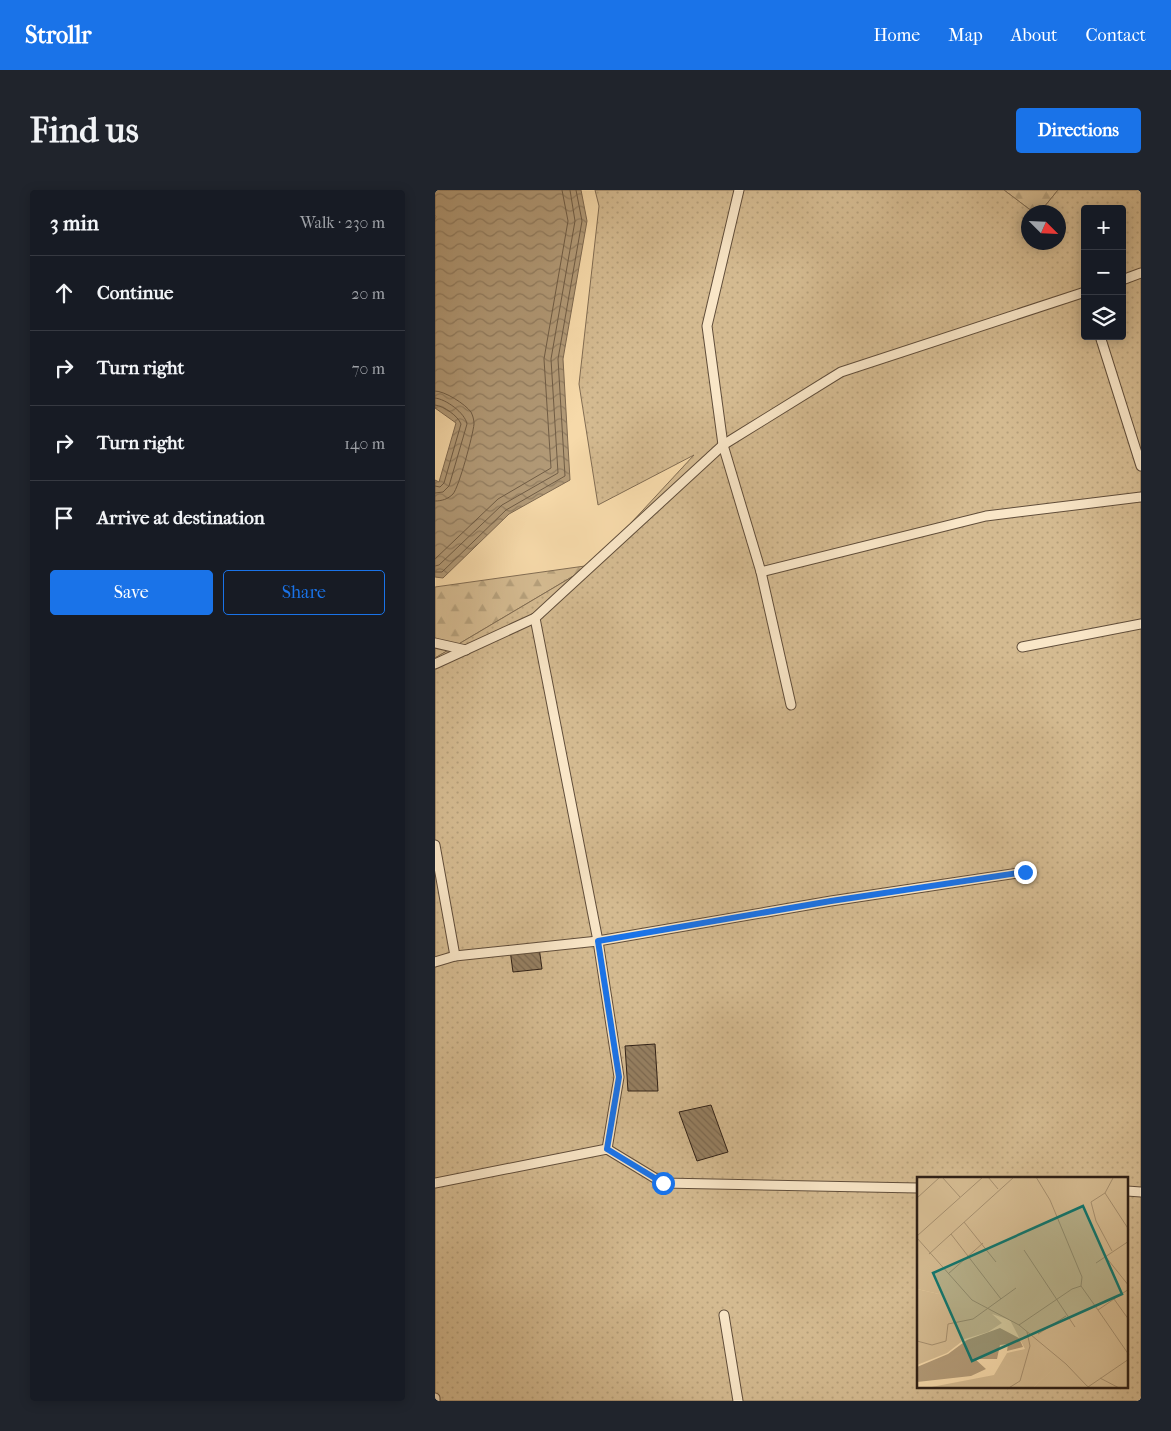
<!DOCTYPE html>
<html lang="en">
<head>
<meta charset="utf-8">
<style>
  :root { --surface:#171b24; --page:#20242c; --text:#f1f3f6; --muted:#9ea1a6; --line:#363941; --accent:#1a73e8 }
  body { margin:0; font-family:"IM FELL French Canon",serif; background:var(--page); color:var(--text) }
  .controls { position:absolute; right:15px; top:15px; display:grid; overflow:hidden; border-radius:5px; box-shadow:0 2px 12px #0003 }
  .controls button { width:45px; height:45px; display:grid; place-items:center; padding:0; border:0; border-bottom:1px solid var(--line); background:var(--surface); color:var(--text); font:25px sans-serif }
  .compass { position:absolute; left:586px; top:15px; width:45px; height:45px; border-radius:50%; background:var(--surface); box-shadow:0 2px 12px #0003; rotate:114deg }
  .stop { position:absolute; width:15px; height:15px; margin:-11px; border:4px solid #1a73e8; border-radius:50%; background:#fff }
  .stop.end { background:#1a73e8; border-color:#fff; box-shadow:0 1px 5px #0008 }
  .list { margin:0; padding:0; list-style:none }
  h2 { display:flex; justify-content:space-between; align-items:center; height:65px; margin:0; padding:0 20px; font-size:21px }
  h2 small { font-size:16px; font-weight:400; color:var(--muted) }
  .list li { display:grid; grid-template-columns:32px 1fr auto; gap:15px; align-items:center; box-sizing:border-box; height:75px; padding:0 20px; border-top:1px solid var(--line) }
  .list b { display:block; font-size:19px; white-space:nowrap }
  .list em { font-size:16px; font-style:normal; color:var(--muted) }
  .actions { display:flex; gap:10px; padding:15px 20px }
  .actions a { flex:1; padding:11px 0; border:1px solid var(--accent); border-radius:5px; text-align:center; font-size:18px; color:var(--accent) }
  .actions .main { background:var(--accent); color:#fff }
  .icon { flex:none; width:28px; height:28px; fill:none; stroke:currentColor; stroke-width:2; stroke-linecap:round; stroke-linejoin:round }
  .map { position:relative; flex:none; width:706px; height:1211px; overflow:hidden; border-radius:5px }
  header { display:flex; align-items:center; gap:30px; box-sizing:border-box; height:70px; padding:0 25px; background:var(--accent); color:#fff }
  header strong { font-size:24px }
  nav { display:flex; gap:28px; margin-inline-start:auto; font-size:18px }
  .intro { display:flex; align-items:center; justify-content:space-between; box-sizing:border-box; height:120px; padding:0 30px }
  h1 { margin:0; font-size:35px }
  .button { padding:12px 22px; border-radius:5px; background:var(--accent); color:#fff; font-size:18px; font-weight:700 }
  main { display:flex; gap:30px; padding:0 30px }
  aside { flex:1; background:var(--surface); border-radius:5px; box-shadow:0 2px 12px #0003 }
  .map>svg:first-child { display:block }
  .forest { fill:url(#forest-firs); stroke:#826d53 }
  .garden { fill:url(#garden-dots); stroke:#826d53; fill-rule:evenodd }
  .water { fill:url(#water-waves); stroke:#7e6950 }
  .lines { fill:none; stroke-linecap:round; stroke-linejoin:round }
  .shore { stroke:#705d46; stroke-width:1 }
  .building { fill:url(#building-back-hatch); stroke:#2f2016 }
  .service-casing { stroke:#614e3b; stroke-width:11 }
  .service { stroke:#f9e6c7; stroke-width:9 }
  .route { stroke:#1a73e8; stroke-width:6 }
  .inset-road { fill:none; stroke:#a68f6e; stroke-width:1 }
  .view { fill:#0f766e; fill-opacity:0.15; stroke:#0f766e; stroke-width:2.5 }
  .inset-edge { fill:none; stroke:#2f2016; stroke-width:2.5 }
</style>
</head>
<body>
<header>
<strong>Strollr</strong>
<nav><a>Home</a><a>Map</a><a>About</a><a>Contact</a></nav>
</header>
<div class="intro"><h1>Find us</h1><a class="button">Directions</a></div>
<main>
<aside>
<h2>3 min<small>Walk · 230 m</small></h2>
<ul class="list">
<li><svg class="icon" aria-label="ahead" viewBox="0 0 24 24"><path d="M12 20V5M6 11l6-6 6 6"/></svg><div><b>Continue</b></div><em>20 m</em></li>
<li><svg class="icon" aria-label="right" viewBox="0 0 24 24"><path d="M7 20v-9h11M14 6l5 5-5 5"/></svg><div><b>Turn right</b></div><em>70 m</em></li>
<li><svg class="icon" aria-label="right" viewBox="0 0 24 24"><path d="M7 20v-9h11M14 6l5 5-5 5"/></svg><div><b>Turn right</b></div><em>140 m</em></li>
<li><svg class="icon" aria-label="arrive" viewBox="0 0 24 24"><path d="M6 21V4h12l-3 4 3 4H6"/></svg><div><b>Arrive at destination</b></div></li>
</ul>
<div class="actions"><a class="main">Save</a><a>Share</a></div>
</aside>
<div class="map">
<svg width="706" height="1211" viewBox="0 0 706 1211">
  <defs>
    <pattern id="forest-firs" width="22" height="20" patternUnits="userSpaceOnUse" patternTransform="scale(1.25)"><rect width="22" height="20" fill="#d4ba90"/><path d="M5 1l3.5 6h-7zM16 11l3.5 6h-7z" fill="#b6a07b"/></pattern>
    <pattern id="garden-dots" width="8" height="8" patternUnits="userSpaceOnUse" patternTransform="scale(1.25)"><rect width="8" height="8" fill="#d4ba90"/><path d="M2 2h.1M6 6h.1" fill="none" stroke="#b6a07b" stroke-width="1.8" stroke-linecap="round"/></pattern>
    <pattern id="water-waves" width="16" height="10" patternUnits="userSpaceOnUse" patternTransform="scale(1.25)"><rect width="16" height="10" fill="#b29a77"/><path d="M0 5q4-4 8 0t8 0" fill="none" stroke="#917d61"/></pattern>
    <pattern id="building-back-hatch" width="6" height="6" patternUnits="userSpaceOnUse" patternTransform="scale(1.25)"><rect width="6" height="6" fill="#968062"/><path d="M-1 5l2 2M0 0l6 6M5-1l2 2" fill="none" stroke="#7b6850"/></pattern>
  </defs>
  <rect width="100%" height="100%" fill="#f6d9a9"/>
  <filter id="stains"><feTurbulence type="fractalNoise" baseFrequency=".004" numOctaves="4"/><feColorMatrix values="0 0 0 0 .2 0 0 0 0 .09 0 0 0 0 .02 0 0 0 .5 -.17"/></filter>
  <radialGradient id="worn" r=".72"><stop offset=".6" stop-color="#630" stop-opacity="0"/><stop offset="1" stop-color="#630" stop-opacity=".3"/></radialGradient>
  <!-- forest -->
  <g class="forest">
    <path d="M569,0h54l-18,22h-7z"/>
    <path d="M157,375l-157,93v-71z"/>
  </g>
  <!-- garden -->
  <path class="garden" d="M160,0h409l29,22h-4v30h30v-30h-19l18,-22h83v1211h-706v-743l157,-93 102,-110 -96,50 -19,-121 20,-178zM650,19h37v127h-37zM483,988h209v209h-209z"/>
  <!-- water -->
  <path class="water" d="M0,0h146l6,31 -24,138 7,121 -61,34 -66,64 -8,-1v-97l4,2 17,-59 -21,-15v-188l1,-4h-1z"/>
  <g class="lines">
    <!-- shore -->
    <g class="shore">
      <path d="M0,201c10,0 30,13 36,21 2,4 3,8 3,12 -1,11 -15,63 -21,70 -5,5 -11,7 -18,7"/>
      <path d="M0,208c11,1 30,15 32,26l-18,62 -6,6 -8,1"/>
      <path d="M0,215c9,1 23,11 26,19l-17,59 -4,4 -5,-1"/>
      <path d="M0,369l63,-60 53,-31 -7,-109 24,-138 -6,-31"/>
      <path d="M0,376l4,-1 63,-60 56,-32 -7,-114 24,-138 -5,-31"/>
      <path d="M0,382h7l64,-62 59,-34 -7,-117 24,-138 -6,-31"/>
    </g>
  </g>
  <!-- building -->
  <g class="building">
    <path d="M104,757l3,22 -29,3 -3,-22z"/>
    <path d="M220,854l3,47h-30l-3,-45z"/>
    <path d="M276,915l17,47 -31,9 -18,-49z"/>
  </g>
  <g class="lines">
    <defs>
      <g id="service">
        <path d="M304,0l-32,136 16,119 38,127 30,133"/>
        <path d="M687,90l19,-7"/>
        <path d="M665,146l41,130"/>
        <path d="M326,382l225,-56 155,-19"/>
        <path d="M100,428l63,323 21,136 -12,72"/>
        <path d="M0,453l31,7"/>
        <path d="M587,457l119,-23"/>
        <path d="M0,474l100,-46 188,-173 118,-73 244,-80"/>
        <path d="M0,655l20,111"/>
        <path d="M0,772l20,-6 143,-15 233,-40 194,-29"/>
        <path d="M0,993l172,-34 56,34 255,5"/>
        <path d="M692,1001l14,1"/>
        <path d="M289,1125l14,86"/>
        <path d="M0,1208v3"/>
      </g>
    </defs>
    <!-- service casing -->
    <use href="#service" class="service-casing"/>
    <!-- service -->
    <use href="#service" class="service"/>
  </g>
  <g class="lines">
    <!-- route -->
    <path class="route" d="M228,993l-56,-34 12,-72 -21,-136 233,-40 194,-29"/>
  </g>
  <!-- overview -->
  <g transform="translate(482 987)">
    <rect width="211" height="211" fill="#f6d9a9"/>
    <path d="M10,104l15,3 -3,10 -22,-5v-7zM93,143l54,39 -31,29 -112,1 73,-14 13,-22 18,-4z" fill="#d4ba90"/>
    <path d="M0,0h211v211h-95l30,-29 -53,-39 -18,-6 10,9 -14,9 -23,7 -18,14 -30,12v-76l22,5 2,-9 -24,-3z" fill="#d4ba90"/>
    <path d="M83,151l19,10 4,9 -16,4 1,-7 -8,1 -3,14h-22l11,10 -15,7 -54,6v-15l31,-13 19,-14z" fill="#b29a77"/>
    <path class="inset-road" d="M25,0l18,20M71,0l10,12M119,0l14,23 32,77 -1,9 17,24 16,-11 15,21M196,1l-8,15 24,37M188,16l-14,9 5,19 16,30M0,21l23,-21M47,45l32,40M34,57l50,65M0,59l66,-59M0,61l55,62 47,25 47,39 21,22 7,3M107,73l51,77M12,77l85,-77M188,79l24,30M179,86l33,-22M31,97l35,-31M197,122l15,-10M181,133l31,45M102,148l53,-36 9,-3M121,157l28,-18M0,164l15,4 14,-4 2,-17 25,-5 43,-31M183,201l21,11M90,212l13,-8 10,-35 -3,-14M168,212l44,-30"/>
    <path class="view" d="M166,29l39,88 -150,67 -39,-88z"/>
    <rect width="211" height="211" class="inset-edge"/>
  </g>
  <rect width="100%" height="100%" filter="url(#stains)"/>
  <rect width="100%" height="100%" fill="url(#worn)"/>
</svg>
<div class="controls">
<button>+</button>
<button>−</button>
<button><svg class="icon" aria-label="layers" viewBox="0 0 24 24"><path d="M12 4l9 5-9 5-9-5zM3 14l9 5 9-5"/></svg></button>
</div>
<svg class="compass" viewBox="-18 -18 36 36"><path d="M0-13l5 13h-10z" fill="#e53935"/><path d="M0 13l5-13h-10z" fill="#9ea1a6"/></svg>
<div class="stop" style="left:228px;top:993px"></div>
<div class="stop end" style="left:590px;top:682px"></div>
</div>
</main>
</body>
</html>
